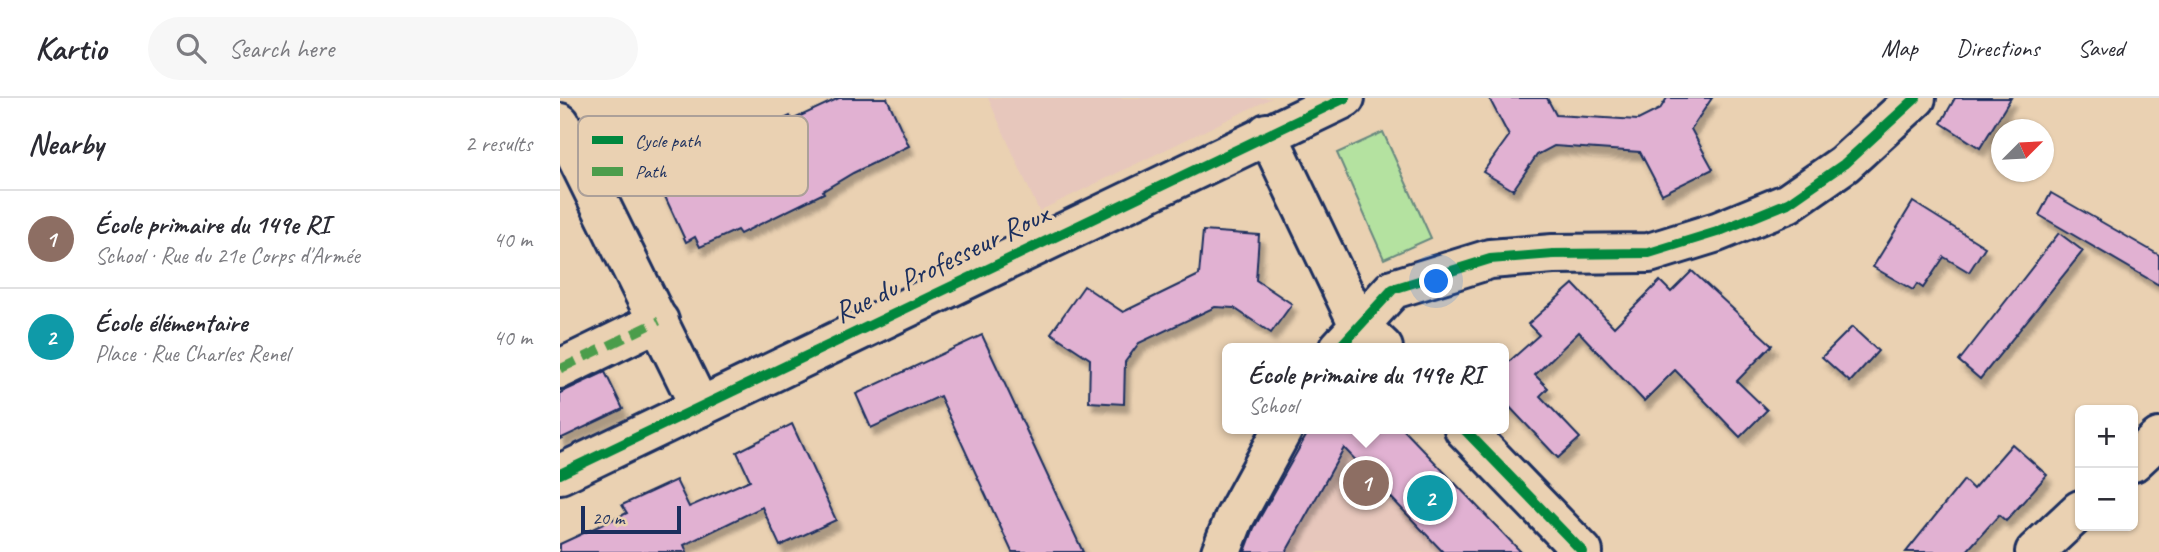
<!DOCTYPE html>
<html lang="en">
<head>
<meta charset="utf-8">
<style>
  :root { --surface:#fff; --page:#f7f7f7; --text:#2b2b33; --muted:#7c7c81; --line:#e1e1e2; --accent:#d1495b }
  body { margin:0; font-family:Caveat,sans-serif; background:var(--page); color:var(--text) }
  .controls { position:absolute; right:21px; bottom:21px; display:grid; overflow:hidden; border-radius:10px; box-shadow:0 2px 5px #0004 }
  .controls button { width:63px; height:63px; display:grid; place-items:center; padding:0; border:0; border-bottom:2px solid var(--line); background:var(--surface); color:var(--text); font:35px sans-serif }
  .compass { position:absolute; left:1431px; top:21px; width:63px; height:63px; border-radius:50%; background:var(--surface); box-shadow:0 2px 5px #0004; rotate:66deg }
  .scale { position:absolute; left:21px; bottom:18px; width:100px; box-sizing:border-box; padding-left:7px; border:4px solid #1b2f5e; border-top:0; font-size:19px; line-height:24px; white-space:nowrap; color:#1b2f5e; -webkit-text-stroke:5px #ead1b2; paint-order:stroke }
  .you { position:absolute; left:877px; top:184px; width:24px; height:24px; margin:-18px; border:5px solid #fff; border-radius:50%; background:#1a73e8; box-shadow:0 0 0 10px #1a73e833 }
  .badge { display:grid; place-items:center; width:46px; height:46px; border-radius:50%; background:var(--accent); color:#fff; font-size:23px; font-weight:700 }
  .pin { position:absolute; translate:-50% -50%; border:4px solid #fff; box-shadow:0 2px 7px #0006 }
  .popup { position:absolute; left:662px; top:245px; width:287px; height:91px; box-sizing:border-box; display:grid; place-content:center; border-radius:10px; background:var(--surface); filter:drop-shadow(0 2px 5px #0005); font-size:23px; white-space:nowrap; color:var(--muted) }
  .popup b { font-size:26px; color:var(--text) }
  .popup::after { content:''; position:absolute; left:50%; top:100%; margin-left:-14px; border:14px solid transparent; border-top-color:var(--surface) }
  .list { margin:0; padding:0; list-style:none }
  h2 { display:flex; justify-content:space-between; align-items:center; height:91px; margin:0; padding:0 28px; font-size:30px }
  h2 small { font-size:23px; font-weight:400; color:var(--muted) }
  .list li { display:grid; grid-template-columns:46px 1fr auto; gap:21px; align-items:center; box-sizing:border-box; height:98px; padding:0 28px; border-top:2px solid var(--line) }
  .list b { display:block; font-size:26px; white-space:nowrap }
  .list p { margin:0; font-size:23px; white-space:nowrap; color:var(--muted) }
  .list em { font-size:23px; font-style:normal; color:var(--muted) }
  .icon { flex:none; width:38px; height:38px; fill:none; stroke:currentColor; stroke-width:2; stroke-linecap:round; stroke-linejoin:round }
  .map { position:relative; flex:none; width:1599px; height:454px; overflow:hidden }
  header { display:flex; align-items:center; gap:42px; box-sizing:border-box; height:98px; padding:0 35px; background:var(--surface); border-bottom:2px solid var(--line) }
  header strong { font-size:33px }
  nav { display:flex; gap:38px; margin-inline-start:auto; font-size:24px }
  .search { width:490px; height:63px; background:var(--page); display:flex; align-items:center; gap:18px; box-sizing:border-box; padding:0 24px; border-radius:38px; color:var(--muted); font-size:26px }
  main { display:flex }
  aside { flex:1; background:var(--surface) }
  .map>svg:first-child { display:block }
  .built { fill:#e7c7bc }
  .green { fill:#b4e2a0; stroke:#68887f; stroke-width:2 }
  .building { fill:#e1b1d2; stroke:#1b2f5e; stroke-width:2; filter:url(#shadow) }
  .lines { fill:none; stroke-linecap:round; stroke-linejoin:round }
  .minor-casing { stroke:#1b2f5e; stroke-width:44 }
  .minor { stroke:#ead1b2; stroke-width:38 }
  .quiet { stroke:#4c9d4c; stroke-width:9; stroke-dasharray:18 9; stroke-linecap:butt }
  .cycleway-casing { stroke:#ead1b2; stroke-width:15 }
  .cycleway { stroke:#00873e; stroke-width:10 }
  .labels { text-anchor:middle; stroke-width:7; stroke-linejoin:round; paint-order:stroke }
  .street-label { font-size:30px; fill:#1b2f5e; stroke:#ead1b2 }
  .key { fill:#ead1b2; stroke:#aca099; stroke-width:2 }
  .key-label { font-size:19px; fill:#1b2f5e }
</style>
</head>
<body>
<header>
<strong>Kartio</strong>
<div class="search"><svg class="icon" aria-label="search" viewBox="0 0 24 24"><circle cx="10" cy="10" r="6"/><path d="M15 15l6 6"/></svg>Search here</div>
<nav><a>Map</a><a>Directions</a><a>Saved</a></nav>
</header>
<main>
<aside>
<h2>Nearby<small>2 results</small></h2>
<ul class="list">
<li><span class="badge" style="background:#8d6e63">1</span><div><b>École primaire du 149e RI</b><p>School · Rue du 21e Corps d'Armée</p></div><em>40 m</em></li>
<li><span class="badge" style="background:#0f9aa8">2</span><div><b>École élémentaire</b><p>Place · Rue Charles Renel</p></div><em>40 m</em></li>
</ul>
</aside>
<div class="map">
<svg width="1599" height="454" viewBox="0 0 1599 454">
  <defs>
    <filter id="shadow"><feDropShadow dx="4.5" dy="8" stdDeviation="2" flood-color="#0004"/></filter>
  </defs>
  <rect width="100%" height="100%" fill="#ead1b2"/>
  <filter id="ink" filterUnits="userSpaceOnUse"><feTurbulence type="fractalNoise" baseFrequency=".0143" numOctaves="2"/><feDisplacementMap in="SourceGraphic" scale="14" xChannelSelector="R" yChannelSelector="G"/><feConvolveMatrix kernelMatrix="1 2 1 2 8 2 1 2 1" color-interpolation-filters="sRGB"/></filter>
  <g filter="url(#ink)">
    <!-- built -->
    <g class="built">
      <path d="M428,0h284l-233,113z"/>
      <path d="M747,331h96l118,123h-279z"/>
    </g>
    <!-- green -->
    <path class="green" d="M823,34l48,106 -47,21 -47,-106z"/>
    <!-- building -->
    <g class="building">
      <path d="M279,0h48l22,48 -56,27 -30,18 1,2 -84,41 -3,-4 -37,17 -5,-10 -9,5 -24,-52 9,-4 -5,-9 124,-61 2,4z"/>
      <path d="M929,0h58l9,17 82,5 22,-11 7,-11h45l-21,31 22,40 -51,25 -22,-42 -86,-6 -17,9 -24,35 -30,-18 26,-36z"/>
      <path d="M1395,0h56l-31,50 -39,-25z"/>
      <path d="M1491,95l108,62v30l-120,-70z"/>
      <path d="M1353,104l72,45 -16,25 -25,-15 -21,31 -6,-4 -4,6 -40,-23z"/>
      <path d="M643,133l56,4 -3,45 36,24 -21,29 -37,-25 -19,-1 -76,36 -14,19 -1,42 -35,-2 1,-43 -39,-26 33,-47 39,26 76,-37z"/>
      <path d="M1499,135l24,18 -103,128 -21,-18z"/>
      <path d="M1132,173l80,74 -35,36 30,29 -27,27 -65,-67 -31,31 -65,-69 -44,43 13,13 -8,8 40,42 -22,20 -54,-57v-35l35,-31 -11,-11 45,-40 41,43 46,-46 11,11z"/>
      <path d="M1292,229l26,24 -28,31 -28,-25z"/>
      <path d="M422,237l54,116 47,101h-71l-72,-156 -69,32 -15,-34z"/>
      <path d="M45,274l18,37 -63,30v-46z"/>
      <path d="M232,326l44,96 -56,26 -18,-39 -78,38 3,7h-127v-8l67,-31 -5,-8 54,-25 13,27 61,-27 -13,-28z"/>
      <path d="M750,331h93l118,123h-78l-99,-104 -58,104h-41l9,-24z"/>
      <path d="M1452,346l35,31 -41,46 -7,-6 -33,37h-60l58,-72 9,9z"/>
    </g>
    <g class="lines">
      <defs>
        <g id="minor">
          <path d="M0,25l140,284"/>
          <path d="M707,35l92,192 24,23"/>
          <path d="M779,250l54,-59 97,-30 63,-5 96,-1 68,-21 71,-29 56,-39 72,-66"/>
          <path d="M0,271l99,-48"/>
          <path d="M904,331l119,123"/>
          <path d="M1573,364l26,-24"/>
          <path d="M0,376l785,-376"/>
          <path d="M661,454l13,-33 49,-90"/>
          <path d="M1475,454l45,-42"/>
        </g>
      </defs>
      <!-- minor casing -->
      <use href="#minor" class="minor-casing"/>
      <!-- minor -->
      <use href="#minor" class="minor"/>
      <!-- quiet -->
      <path class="quiet" d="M0,271l99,-48"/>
      <defs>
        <g id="cycleway">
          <path d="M779,250l54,-59 97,-30 63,-5 96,-1 68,-21 71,-29 56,-39 72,-66"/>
          <path d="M904,331l119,123"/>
          <path d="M0,376l785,-376"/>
        </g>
      </defs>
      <!-- cycleway casing -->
      <use href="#cycleway" class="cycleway-casing"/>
      <!-- cycleway -->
      <use href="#cycleway" class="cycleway"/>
    </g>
  </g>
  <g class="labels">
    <!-- street labels -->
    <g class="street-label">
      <text transform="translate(381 165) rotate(-26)" y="10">Rue du Professeur Roux</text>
    </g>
  </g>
  <!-- legend -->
  <rect x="18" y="18" width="230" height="80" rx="10" class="key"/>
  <rect x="32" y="38" width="31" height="8" fill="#00873e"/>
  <rect x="32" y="69" width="31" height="9" fill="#4c9d4c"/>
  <g class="key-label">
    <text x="75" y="49">Cycle path</text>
    <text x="75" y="80">Path</text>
  </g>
</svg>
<div class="controls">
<button>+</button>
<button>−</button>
</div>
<svg class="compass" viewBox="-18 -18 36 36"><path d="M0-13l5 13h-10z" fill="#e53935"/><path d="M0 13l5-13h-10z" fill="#7c7c81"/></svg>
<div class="scale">20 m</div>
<div class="you"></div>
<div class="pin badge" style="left:806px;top:385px;background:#8d6e63">1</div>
<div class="popup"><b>École primaire du 149e RI</b>School</div>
<div class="pin badge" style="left:870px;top:400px;background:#0f9aa8">2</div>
</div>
</main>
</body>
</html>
